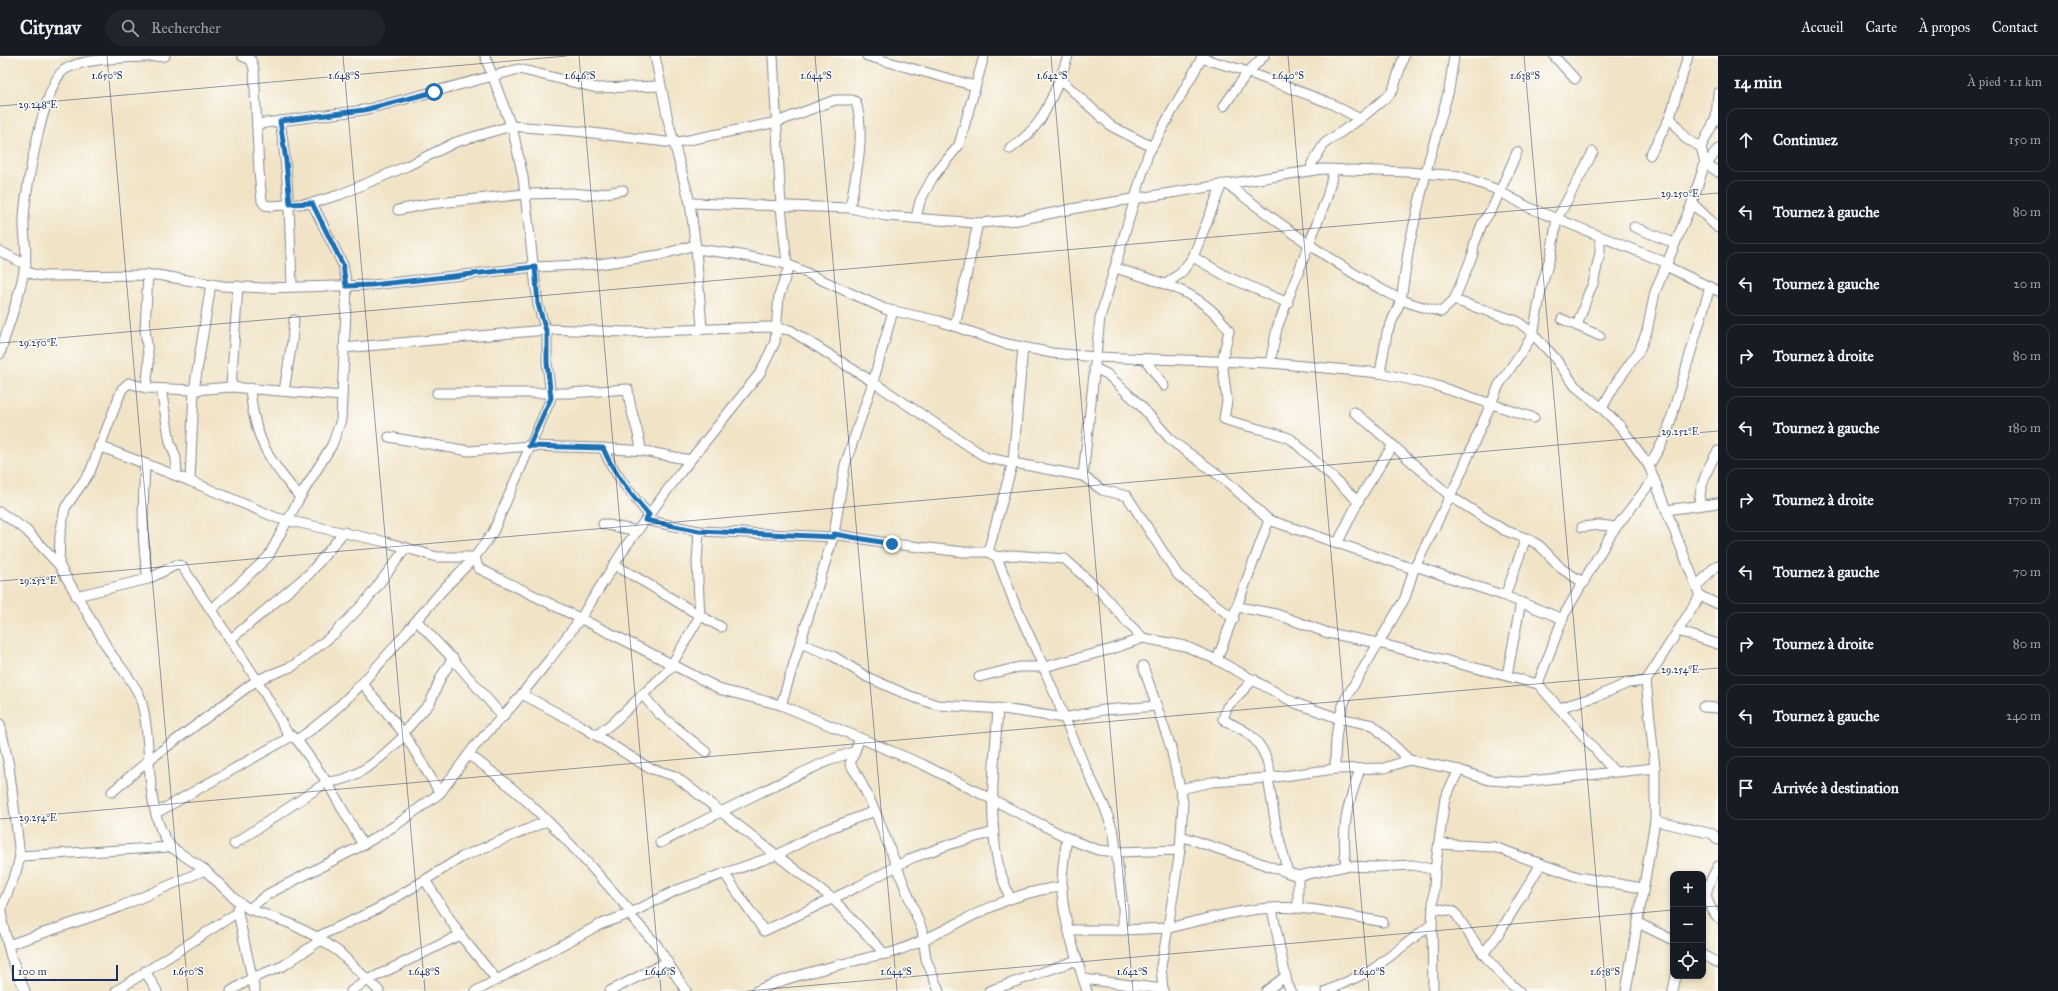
<!DOCTYPE html>
<html lang="fr">
<head>
<meta charset="utf-8">
<style>
  :root { --surface:#171b24; --page:#20242c; --text:#f1f3f6; --muted:#9ea1a6; --line:#363941 }
  body { margin:0; font-family:"IM FELL Great Primer",serif; background:var(--page); color:var(--text) }
  .controls { position:absolute; right:12px; bottom:12px; display:grid; overflow:hidden; border-radius:8px; box-shadow:0 2px 6px #0003 }
  .controls button { width:36px; height:36px; display:grid; place-items:center; padding:0; border:0; border-bottom:1px solid var(--line); background:var(--surface); color:var(--text); font:20px sans-serif }
  .scale { position:absolute; left:12px; bottom:10px; width:106px; box-sizing:border-box; padding-left:4px; border:2px solid #1b2f5e; border-top:0; font-size:11px; line-height:14px; white-space:nowrap; color:#1b2f5e; -webkit-text-stroke:3px #fdfcf7; paint-order:stroke }
  .stop { position:absolute; width:12px; height:12px; margin:-9px; border:3px solid #1f6fb2; border-radius:50%; background:#fff }
  .stop.end { background:#1f6fb2; border-color:#fff; box-shadow:0 1px 4px #0008 }
  .list { margin:0; padding:0; list-style:none }
  h2 { display:flex; justify-content:space-between; align-items:center; height:52px; margin:0; padding:0 16px; font-size:17px }
  h2 small { font-size:13px; font-weight:400; color:var(--muted) }
  .list li { display:grid; grid-template-columns:26px 1fr auto; gap:12px; align-items:center; box-sizing:border-box; height:64px; margin:0 8px 8px; padding:0 8px; border:1px solid var(--line); border-radius:12px }
  .list b { display:block; font-size:15px; white-space:nowrap }
  .list em { font-size:13px; font-style:normal; color:var(--muted) }
  .icon { flex:none; width:22px; height:22px; fill:none; stroke:currentColor; stroke-width:2; stroke-linecap:round; stroke-linejoin:round }
  .map { position:relative; flex:none; width:1718px; height:935px; overflow:hidden }
  header { display:flex; align-items:center; gap:24px; box-sizing:border-box; height:56px; padding:0 20px; background:var(--surface); border-bottom:1px solid var(--line) }
  header strong { font-size:19px }
  nav { display:flex; gap:22px; margin-inline-start:auto; font-size:14px }
  .search { width:280px; height:36px; background:var(--page); display:flex; align-items:center; gap:10px; box-sizing:border-box; padding:0 14px; border-radius:22px; color:var(--muted); font-size:15px }
  main { display:flex }
  aside { flex:1; background:var(--surface) }
  .map>svg:first-child { display:block }
  .lines { fill:none; stroke-linecap:round; stroke-linejoin:round }
  .minor-casing { stroke:#868992; stroke-width:11 }
  .minor { stroke:#fff; stroke-width:9 }
  .route { stroke:#1f6fb2; stroke-width:5 }
  .ticks { fill:none; stroke:#1b2f5e; stroke-width:1; stroke-opacity:0.45 }
  .ticks-label { font-size:10px; text-anchor:middle; fill:#1b2f5e; stroke:#fdfcf7; stroke-width:3; stroke-linejoin:round; paint-order:stroke }
</style>
</head>
<body>
<header>
<strong>Citynav</strong>
<div class="search"><svg class="icon" aria-label="search" viewBox="0 0 24 24"><circle cx="10" cy="10" r="6"/><path d="M15 15l6 6"/></svg>Rechercher</div>
<nav><a>Accueil</a><a>Carte</a><a>À propos</a><a>Contact</a></nav>
</header>
<main>
<div class="map">
<svg width="1718" height="935" viewBox="0 0 1718 935">
  <rect width="100%" height="100%" fill="#fdfcf7"/>
  <filter id="ink" filterUnits="userSpaceOnUse"><feTurbulence type="fractalNoise" baseFrequency=".025" numOctaves="2"/><feDisplacementMap in="SourceGraphic" scale="8" xChannelSelector="R" yChannelSelector="G"/><feConvolveMatrix kernelMatrix="1 2 1 2 8 2 1 2 1" color-interpolation-filters="sRGB"/></filter>
  <filter id="wash" filterUnits="userSpaceOnUse"><feTurbulence type="fractalNoise" baseFrequency=".012" numOctaves="4" result="noise"/><feDisplacementMap in="SourceGraphic" scale="16" xChannelSelector="R" yChannelSelector="G"/><feGaussianBlur stdDeviation="0.9" result="paint"/><feColorMatrix in="noise" values="0 0 0 0 0 0 0 0 0 0 0 0 0 0 0 0 0 1.4 0 .05"/><feComposite in="paint" operator="in"/></filter>
  <g filter="url(#wash)">
    <rect width="100%" height="100%" fill="#f1e3c6"/>
  </g>
  <g filter="url(#ink)">
    <g class="lines">
      <defs>
        <g id="minor">
          <path d="M242,0l9,4 3,9 5,102 3,30 3,4 6,1 41,-3 27,-8 68,-29 49,-24 55,-16 65,5 98,12 103,-21 58,-22h17l4,2c10,35 0,71 -6,106"/>
          <path d="M655,0l13,64 22,83 6,46 6,79"/>
          <path d="M773,0l8,151 6,57"/>
          <path d="M867,0l108,30"/>
          <path d="M1068,0l-8,23 51,47 41,21"/>
          <path d="M1203,0l-55,98 -48,164 -17,158 19,14 25,6 51,79 56,44"/>
          <path d="M1554,0l21,23"/>
          <path d="M1201,2l38,11 91,34 30,16"/>
          <path d="M1718,37l-2,25 -15,29 4,16 13,9"/>
          <path d="M1224,50l23,-33 17,-17"/>
          <path d="M1670,61l16,22 15,8"/>
          <path d="M280,65c9,55 10,109 12,165"/>
          <path d="M258,68l106,-14 155,-41 78,19 64,-2"/>
          <path d="M1010,93c32,-23 34,-35 50,-70"/>
          <path d="M1650,99l20,-38 18,-61"/>
          <path d="M1707,108l11,-15"/>
          <path d="M1311,114l1,-7 13,-20 35,-24 29,-24 4,-5 11,-34"/>
          <path d="M1227,128c55,41 110,84 173,115 12,6 28,9 41,13l13,-12 19,-46 1,-9 8,-21 11,-17 24,-55"/>
          <path d="M690,147l160,5 36,8 92,7 40,-3 64,-13 240,-38 86,3 51,4 34,12 37,20 137,55"/>
          <path d="M1692,147l26,25"/>
          <path d="M398,154l30,-6 98,-10 45,-1 22,2 30,-5"/>
          <path d="M916,162l4,-17 13,-24 26,-32 25,-89"/>
          <path d="M1634,171l40,16"/>
          <path d="M696,193l39,5 52,10 98,45 54,12 64,22 49,10 43,4 176,6 109,10 54,12 100,33"/>
          <path d="M0,195l26,14"/>
          <path d="M1193,201l35,20 60,26"/>
          <path d="M1666,210l52,25"/>
          <path d="M1115,212c42,13 89,23 114,63l-7,30 5,40 -3,18c22,8 46,11 67,20l67,62"/>
          <path d="M24,214l9,4 10,2 114,-1 66,11 41,2 108,-3 163,-18 64,-3 61,-9 35,-10"/>
          <path d="M1166,228l15,-11 12,-16 29,-73"/>
          <path d="M1454,244l63,21 13,10 25,27 20,28 27,22"/>
          <path d="M1562,263l38,17"/>
          <path d="M955,270l23,-103"/>
          <path d="M1577,270l12,-34 4,-8 7,-31v-16"/>
          <path d="M546,273l81,3 141,-5 22,3 83,52 114,76 96,18"/>
          <path d="M343,292l203,-18"/>
          <path d="M0,298c8,-29 20,-58 25,-88 3,-14 -2,-33 -1,-48 1,-27 20,-134 40,-148 22,-14 73,-12 101,-14"/>
          <path d="M1145,303l19,27"/>
          <path d="M1270,307l7,-35 50,-131 7,-28"/>
          <path d="M1094,312l13,6 34,32 31,35 52,38 45,41 -52,140"/>
          <path d="M1380,317l7,-40 14,-33 8,-54 20,-86 20,-70 5,-34"/>
          <path d="M231,331l7,-101"/>
          <path d="M146,332l48,2 37,-3 111,9"/>
          <path d="M250,332c4,50 18,72 50,109"/>
          <path d="M161,333l9,53 6,16 1,18"/>
          <path d="M284,335l8,-49 2,-22"/>
          <path d="M437,337h133l58,-4c1,22 11,40 13,61"/>
          <path d="M1354,356l14,11 82,73 54,34 26,10 10,6 22,23 22,14"/>
          <path d="M389,381l80,14 60,-5 70,2 45,3 46,9"/>
          <path d="M99,390l91,35 87,37 109,24 51,15h38l18,-25 58,-134 -4,-36v-28l-9,-29 -15,-128 -10,-46 -28,-75"/>
          <path d="M603,392c11,26 28,46 46,67"/>
          <path d="M145,408c-2,39 -4,76 3,115"/>
          <path d="M1649,410l17,-30 44,-149"/>
          <path d="M190,425l4,-91 17,-106"/>
          <path d="M1699,449c1,-21 8,-37 19,-54"/>
          <path d="M1666,454l52,-7"/>
          <path d="M0,456l26,18 33,35 52,89c7,9 25,32 29,43 15,45 1,111 31,150"/>
          <path d="M645,464l54,11 135,6"/>
          <path d="M1269,464l145,49"/>
          <path d="M603,468l35,7"/>
          <path d="M1582,471l18,-2 16,2"/>
          <path d="M834,478l59,10 71,8h24l9,5 17,45 27,59 41,99 23,48 9,26 9,74v22l45,-2 12,-78 3,-48 -12,-54 -28,-82"/>
          <path d="M1337,488l24,-48 32,-51"/>
          <path d="M988,496l25,-90 10,-115"/>
          <path d="M997,501l15,-2 53,4 35,32 27,31 16,16"/>
          <path d="M59,509l1,-30 5,-27 25,-36 32,-83 7,-6 17,5 3,-25 -4,-34 3,-55"/>
          <path d="M614,509c37,19 70,43 107,62"/>
          <path d="M1415,510l90,30 58,23"/>
          <path d="M1696,530c9,-6 15,-18 22,-21"/>
          <path d="M76,540l72,-17 28,-14 6,1 75,114 30,52 10,8 30,42 36,63"/>
          <path d="M1505,540l21,-58"/>
          <path d="M1700,540l18,8"/>
          <path d="M1238,551l38,7 52,19 50,10 160,41 76,87"/>
          <path d="M211,554l57,-53 32,-60 32,-52 9,-25 6,-134 -4,-21 -31,-62"/>
          <path d="M417,565l34,36 52,60"/>
          <path d="M1678,575l40,13"/>
          <path d="M231,583l79,-66 34,-41"/>
          <path d="M800,587l33,13 34,21 43,19 27,9 66,4 61,9 40,-8 53,-4"/>
          <path d="M672,608l28,-48 -3,-54 2,-31"/>
          <path d="M1507,619l14,-73"/>
          <path d="M979,621l40,-10h25l68,-18 31,-11 42,8 32,14 78,43 43,15 35,7 36,35 50,10 30,10 31,2 135,-14"/>
          <path d="M1254,623l-27,28 -4,12c8,6 20,9 27,16 13,11 19,27 21,43"/>
          <path d="M363,628l42,51 35,58"/>
          <path d="M1538,628l26,-69 47,-81 43,-56"/>
          <path d="M522,638l56,30 71,44 26,8 158,123 52,55"/>
          <path d="M643,639l15,18 48,39"/>
          <path d="M781,649l53,-171 11,-69 28,-83 20,-71"/>
          <path d="M1703,651l15,1"/>
          <path d="M998,652c-3,49 -10,101 -1,150 2,13 8,27 13,40"/>
          <path d="M1559,652l39,-12 30,-13 18,-2"/>
          <path d="M0,668l9,42 11,90 -4,16 -14,34v15l9,36 14,34"/>
          <path d="M403,677l27,-30 11,-26 12,-19"/>
          <path d="M597,679l19,-15 58,-55"/>
          <path d="M860,682l-10,26 8,12 17,35 47,119 4,29 13,32"/>
          <path d="M297,684c57,-39 93,-90 138,-141 12,-15 27,-28 40,-42l3,11 172,85 72,37 59,15 141,59 152,77 24,9 19,2 63,-2"/>
          <path d="M469,699c63,43 113,101 163,158"/>
          <path d="M1335,713c0,-25 1,-48 11,-71l59,-100 9,-29 44,-89 41,-95 34,-50 9,-50 9,-31 6,-35 36,-67"/>
          <path d="M1268,722l8,48 12,47"/>
          <path d="M1180,733l32,-7 56,-4 67,-9 49,-1 25,-8"/>
          <path d="M112,736l37,-32 108,-80 36,-14 41,-32 32,-33 40,-53"/>
          <path d="M156,757l136,-77"/>
          <path d="M1655,765l58,13 5,6"/>
          <path d="M1181,780l117,40 48,-10 28,1 39,-2 22,5"/>
          <path d="M1067,782c-3,20 -7,43 -4,64 4,30 15,60 24,89"/>
          <path d="M660,787c45,-23 89,-46 135,-67 19,-8 38,-19 59,-24"/>
          <path d="M234,788l93,-62c31,-1 57,-27 78,-47"/>
          <path d="M1439,788l55,3 84,30 64,11"/>
          <path d="M20,800l151,-9 34,23 30,29 14,10 40,14 28,14 22,15 40,39"/>
          <path d="M1346,810c-5,-40 1,-59 14,-97"/>
          <path d="M1718,810c-12,24 -18,29 0,52"/>
          <path d="M724,817l40,58 93,-44 55,-29 39,-14 43,-12"/>
          <path d="M425,824l37,-23 85,-36"/>
          <path d="M237,852l18,83"/>
          <path d="M1298,852v-32"/>
          <path d="M1433,852l19,3 4,3c18,28 37,56 63,77"/>
          <path d="M249,853l19,-15 95,-49 33,-20 44,-32 34,-46 39,-42 37,-46 30,-40 46,-73 54,-73 80,-100 15,-31 4,-46 10,-30"/>
          <path d="M1272,853l15,74 4,8"/>
          <path d="M629,858l27,30 30,47"/>
          <path d="M1638,867l35,17"/>
          <path d="M1069,874h54"/>
          <path d="M317,881l60,-28 48,-29 35,55 37,45"/>
          <path d="M8,889l109,-37 88,-38"/>
          <path d="M1483,898l17,-22 41,-68"/>
          <path d="M1703,899l15,8"/>
          <path d="M145,915l12,20"/>
          <path d="M1083,923l80,10"/>
          <path d="M116,935l122,-79"/>
          <path d="M231,935l21,-13 31,-12 38,-26"/>
          <path d="M351,935l17,-11 92,-45"/>
          <path d="M476,935l123,-66 30,-11 48,-24 100,-35 45,-24 53,-20"/>
          <path d="M610,935l57,-29"/>
          <path d="M756,935c36,-16 76,-24 114,-34 9,-2 20,-3 29,-7 55,-20 104,-59 164,-63"/>
          <path d="M989,935l88,-31"/>
          <path d="M1163,935l-2,-25 7,-38c42,-10 86,-23 130,-20 28,2 57,9 85,14"/>
          <path d="M1266,935l20,-15"/>
          <path d="M1327,935l45,-21 60,-46"/>
          <path d="M1433,935l-1,-67 3,-54 10,-72 14,-28"/>
          <path d="M1626,935l29,-170v-53l-9,-87 54,-85 -51,-130 -28,-39 -19,-19 14,-25 23,-32 8,-20 8,-39 37,-89 13,-40"/>
          <path d="M1673,935l3,-15"/>
        </g>
      </defs>
      <!-- minor casing -->
      <use href="#minor" class="minor-casing"/>
      <!-- minor -->
      <use href="#minor" class="minor"/>
    </g>
  </g>
  <g class="lines" filter="url(#ink)">
    <!-- route -->
    <path class="route" d="M434,36l-70,18 -84,11 6,40 4,43 22,-1 31,62 3,21 26,-1 163,-18 3,37 9,30v28l4,36 -22,48 74,2c11,26 28,46 46,67l-4,5 54,11 135,6v-3l58,10"/>
  </g>
  <!-- ticks -->
  <path class="ticks" d="M107,0l81,935M343,0l82,935M579,0l82,935M815,0l82,935M1051,0l82,935M1288,0l81,935M1524,0l82,935M0,50l567,-50M0,287l1718,-150M0,525l1718,-150M0,763l1718,-151M1703,851l15,-1M747,935l926,-81"/>
  <g class="ticks-label">
    <text x="107" y="23">1.650°S</text>
    <text x="344" y="23">1.648°S</text>
    <text x="580" y="23">1.646°S</text>
    <text x="816" y="23">1.644°S</text>
    <text x="1052" y="23">1.642°S</text>
    <text x="1288" y="23">1.640°S</text>
    <text x="1525" y="23">1.638°S</text>
    <text x="38" y="52">29.248°E</text>
    <text x="1680" y="141">29.250°E</text>
    <text x="38" y="290">29.250°E</text>
    <text x="1680" y="379">29.252°E</text>
    <text x="38" y="528">29.252°E</text>
    <text x="1680" y="617">29.254°E</text>
    <text x="38" y="765">29.254°E</text>
    <text x="188" y="919">1.650°S</text>
    <text x="424" y="919">1.648°S</text>
    <text x="660" y="919">1.646°S</text>
    <text x="896" y="919">1.644°S</text>
    <text x="1132" y="919">1.642°S</text>
    <text x="1369" y="919">1.640°S</text>
    <text x="1605" y="919">1.638°S</text>
  </g>
</svg>
<div class="controls">
<button>+</button>
<button>−</button>
<button><svg class="icon" aria-label="locate" viewBox="0 0 24 24"><circle cx="12" cy="12" r="6"/><path d="M12 2v4M12 18v4M2 12h4M18 12h4"/></svg></button>
</div>
<div class="scale">100 m</div>
<div class="stop" style="left:434px;top:36px"></div>
<div class="stop end" style="left:892px;top:488px"></div>
</div>
<aside>
<h2>14 min<small>À pied · 1.1 km</small></h2>
<ul class="list">
<li><svg class="icon" aria-label="ahead" viewBox="0 0 24 24"><path d="M12 20V5M6 11l6-6 6 6"/></svg><div><b>Continuez</b></div><em>150 m</em></li>
<li><svg class="icon" aria-label="left" viewBox="0 0 24 24"><path d="M17 20v-9H6M10 6l-5 5 5 5"/></svg><div><b>Tournez à gauche</b></div><em>80 m</em></li>
<li><svg class="icon" aria-label="left" viewBox="0 0 24 24"><path d="M17 20v-9H6M10 6l-5 5 5 5"/></svg><div><b>Tournez à gauche</b></div><em>20 m</em></li>
<li><svg class="icon" aria-label="right" viewBox="0 0 24 24"><path d="M7 20v-9h11M14 6l5 5-5 5"/></svg><div><b>Tournez à droite</b></div><em>80 m</em></li>
<li><svg class="icon" aria-label="left" viewBox="0 0 24 24"><path d="M17 20v-9H6M10 6l-5 5 5 5"/></svg><div><b>Tournez à gauche</b></div><em>180 m</em></li>
<li><svg class="icon" aria-label="right" viewBox="0 0 24 24"><path d="M7 20v-9h11M14 6l5 5-5 5"/></svg><div><b>Tournez à droite</b></div><em>170 m</em></li>
<li><svg class="icon" aria-label="left" viewBox="0 0 24 24"><path d="M17 20v-9H6M10 6l-5 5 5 5"/></svg><div><b>Tournez à gauche</b></div><em>70 m</em></li>
<li><svg class="icon" aria-label="right" viewBox="0 0 24 24"><path d="M7 20v-9h11M14 6l5 5-5 5"/></svg><div><b>Tournez à droite</b></div><em>80 m</em></li>
<li><svg class="icon" aria-label="left" viewBox="0 0 24 24"><path d="M17 20v-9H6M10 6l-5 5 5 5"/></svg><div><b>Tournez à gauche</b></div><em>240 m</em></li>
<li><svg class="icon" aria-label="arrive" viewBox="0 0 24 24"><path d="M6 21V4h12l-3 4 3 4H6"/></svg><div><b>Arrivée à destination</b></div></li>
</ul>
</aside>
</main>
</body>
</html>
